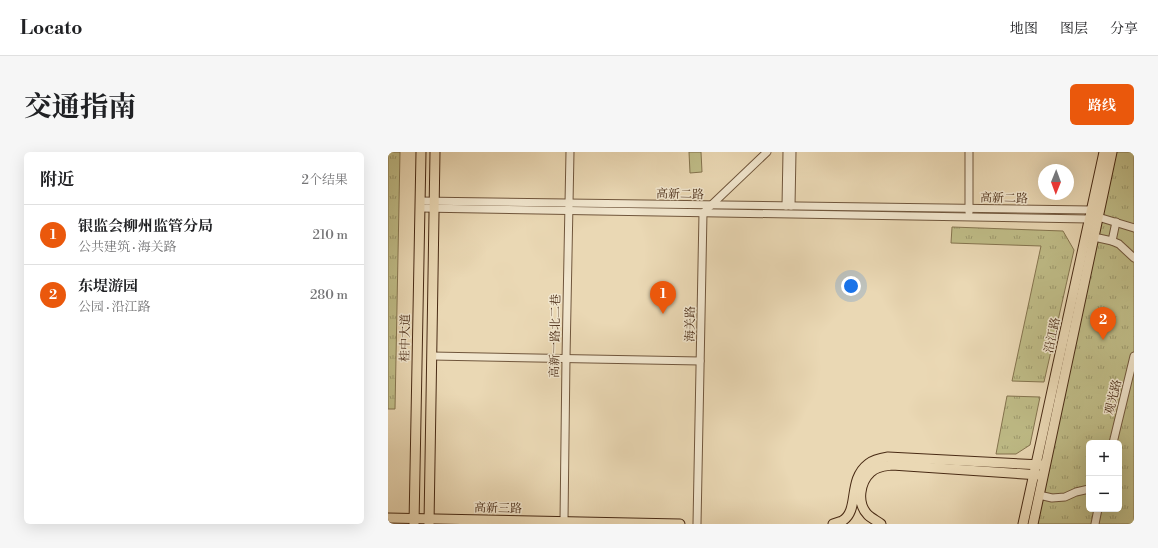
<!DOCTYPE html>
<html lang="zh">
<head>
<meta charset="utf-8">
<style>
  :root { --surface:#fff; --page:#f6f6f6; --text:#202124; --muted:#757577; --line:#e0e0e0; --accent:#ea580c }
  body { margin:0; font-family:"Libre Bodoni","Noto Serif SC",serif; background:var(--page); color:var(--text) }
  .controls { position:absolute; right:12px; bottom:12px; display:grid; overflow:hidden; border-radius:6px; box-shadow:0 4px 16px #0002 }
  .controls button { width:36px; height:36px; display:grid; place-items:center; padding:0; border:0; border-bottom:1px solid var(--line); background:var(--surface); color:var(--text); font:20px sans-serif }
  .compass { position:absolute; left:650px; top:12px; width:36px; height:36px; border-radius:50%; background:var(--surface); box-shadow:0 4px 16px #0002; rotate:181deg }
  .you { position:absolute; left:463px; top:134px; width:14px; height:14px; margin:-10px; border:3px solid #fff; border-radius:50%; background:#1a73e8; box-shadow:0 0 0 6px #1a73e833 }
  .badge { display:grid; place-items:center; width:26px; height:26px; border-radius:50%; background:var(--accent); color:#fff; font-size:13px; font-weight:700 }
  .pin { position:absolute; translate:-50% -33px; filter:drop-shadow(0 1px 2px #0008) }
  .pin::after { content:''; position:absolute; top:21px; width:14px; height:12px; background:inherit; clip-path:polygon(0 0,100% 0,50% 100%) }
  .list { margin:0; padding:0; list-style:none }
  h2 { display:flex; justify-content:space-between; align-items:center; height:52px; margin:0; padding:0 16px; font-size:17px }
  h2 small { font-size:13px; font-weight:400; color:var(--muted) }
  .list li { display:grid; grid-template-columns:26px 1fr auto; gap:12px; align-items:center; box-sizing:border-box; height:60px; padding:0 16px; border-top:1px solid var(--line) }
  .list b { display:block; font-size:15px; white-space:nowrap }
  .list p { margin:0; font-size:13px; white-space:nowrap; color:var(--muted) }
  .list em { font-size:13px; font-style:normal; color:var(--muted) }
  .map { position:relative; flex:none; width:746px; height:372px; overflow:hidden; border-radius:6px }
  header { display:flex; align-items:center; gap:24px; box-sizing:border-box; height:56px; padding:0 20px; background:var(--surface); border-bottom:1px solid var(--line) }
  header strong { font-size:19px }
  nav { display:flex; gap:22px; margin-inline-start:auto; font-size:14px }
  .intro { display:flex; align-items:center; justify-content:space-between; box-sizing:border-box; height:96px; padding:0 24px }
  h1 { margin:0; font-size:28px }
  .button { padding:10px 18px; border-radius:6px; background:var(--accent); color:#fff; font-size:14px; font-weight:700 }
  main { display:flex; gap:24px; padding:0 24px }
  aside { flex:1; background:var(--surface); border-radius:6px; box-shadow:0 4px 16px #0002 }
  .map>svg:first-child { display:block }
  .grass { fill:#bfbc87; stroke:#84734e }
  .park { fill:url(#park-tufts); stroke:#84734e; fill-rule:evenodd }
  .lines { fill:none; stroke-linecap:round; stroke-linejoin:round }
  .minor-casing { stroke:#70563c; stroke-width:9 }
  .major-casing { stroke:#482a14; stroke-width:11 }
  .minor { stroke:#f1e6ce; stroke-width:7 }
  .major { stroke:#ead8b4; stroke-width:9 }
  .labels { text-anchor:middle; stroke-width:3; stroke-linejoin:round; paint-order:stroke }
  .street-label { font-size:12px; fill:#482a14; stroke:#f1e6ce }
</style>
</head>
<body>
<header>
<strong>Locato</strong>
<nav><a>地图</a><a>图层</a><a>分享</a></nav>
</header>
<div class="intro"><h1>交通指南</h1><a class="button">路线</a></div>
<main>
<aside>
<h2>附近<small>2个结果</small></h2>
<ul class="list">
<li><span class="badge">1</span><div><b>银监会柳州监管分局</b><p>公共建筑 · 海关路</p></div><em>210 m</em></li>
<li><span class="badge">2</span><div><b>东堤游园</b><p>公园 · 沿江路</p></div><em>280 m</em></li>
</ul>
</aside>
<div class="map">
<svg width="746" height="372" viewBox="0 0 746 372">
  <defs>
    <pattern id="park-tufts" width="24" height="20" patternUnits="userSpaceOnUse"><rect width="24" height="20" fill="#bfbc87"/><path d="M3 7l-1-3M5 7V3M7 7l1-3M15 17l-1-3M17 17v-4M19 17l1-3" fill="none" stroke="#9d996d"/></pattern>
  </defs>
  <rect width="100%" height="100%" fill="#ead8b4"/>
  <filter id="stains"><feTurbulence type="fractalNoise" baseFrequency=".005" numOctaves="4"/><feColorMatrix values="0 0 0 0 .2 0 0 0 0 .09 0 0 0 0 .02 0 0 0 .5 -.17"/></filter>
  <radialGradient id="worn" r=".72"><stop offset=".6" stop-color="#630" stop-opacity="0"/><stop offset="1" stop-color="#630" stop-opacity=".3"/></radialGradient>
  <!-- grass -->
  <path class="grass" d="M301,0h12l1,20 -12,1z"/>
  <!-- park -->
  <g class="park">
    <path d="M0,0h12l-5,257h-7z"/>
    <path d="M724,0h22v372h-101zM701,291h30v66h-30z"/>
    <path d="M564,75l111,4 11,19 -30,132 -32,-1 29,-135 -90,-3z"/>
    <path d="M619,244l33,1 -10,48 -14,9h-20z"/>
  </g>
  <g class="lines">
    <defs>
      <g id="minor">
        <path d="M581,0v60"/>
        <path d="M32,49l671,9 7,7 36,11"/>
        <path d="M398,54l1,-54"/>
        <path d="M403,54l1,-54"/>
        <path d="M32,56l669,11 4,-1"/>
        <path d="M706,85l18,4 7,3 15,14"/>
        <path d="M724,89l4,-19"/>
        <path d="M44,204l268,5"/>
        <path d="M725,291l21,-87"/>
        <path d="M651,343l13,3 13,-1 11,-5 13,-3"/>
        <path d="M176,369l2,-163 4,-206"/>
        <path d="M309,372l6,-311 64,-61"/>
        <path d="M707,372l3,-15"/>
      </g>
      <g id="major">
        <path d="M0,366l292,6"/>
        <path d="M26,372l7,-372"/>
        <path d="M41,372l6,-372"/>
        <path d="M445,372c3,-1 6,-2 9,-3 18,-10 5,-41 26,-57 5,-4 14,-6 20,-7l154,8"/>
        <path d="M493,372c-4,-3 -10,-6 -13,-9 -12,-12 -8,-33 3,-43 6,-6 14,-6 21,-7l148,10"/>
        <path d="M635,372l81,-372"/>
        <path d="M645,372l79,-372"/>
      </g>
    </defs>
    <!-- minor casing -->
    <use href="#minor" class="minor-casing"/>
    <!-- major casing -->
    <use href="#major" class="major-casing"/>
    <!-- minor -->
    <use href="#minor" class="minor"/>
    <!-- major -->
    <use href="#major" class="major"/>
  </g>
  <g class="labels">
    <!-- street labels -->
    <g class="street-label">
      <text transform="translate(292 42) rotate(1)" y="4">高新二路</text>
      <text transform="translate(616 46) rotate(1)" y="4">高新二路</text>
      <text transform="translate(302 172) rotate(-89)" y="4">海关路</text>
      <text transform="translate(664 183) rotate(-78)" y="4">沿江路</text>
      <text transform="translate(167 184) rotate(-89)" y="4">高新一路北二巷</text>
      <text transform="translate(17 186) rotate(-89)" y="4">桂中大道</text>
      <text transform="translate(725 245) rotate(-76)" y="4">观光路</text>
      <text transform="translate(110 356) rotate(1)" y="4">高新三路</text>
    </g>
  </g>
  <rect width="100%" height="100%" filter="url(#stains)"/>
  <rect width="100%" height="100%" fill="url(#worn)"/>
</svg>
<div class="controls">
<button>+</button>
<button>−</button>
</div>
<svg class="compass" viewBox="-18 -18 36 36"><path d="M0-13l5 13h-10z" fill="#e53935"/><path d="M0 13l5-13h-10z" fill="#757577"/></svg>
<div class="you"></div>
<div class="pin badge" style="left:275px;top:162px">1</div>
<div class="pin badge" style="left:715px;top:188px">2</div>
</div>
</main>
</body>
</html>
